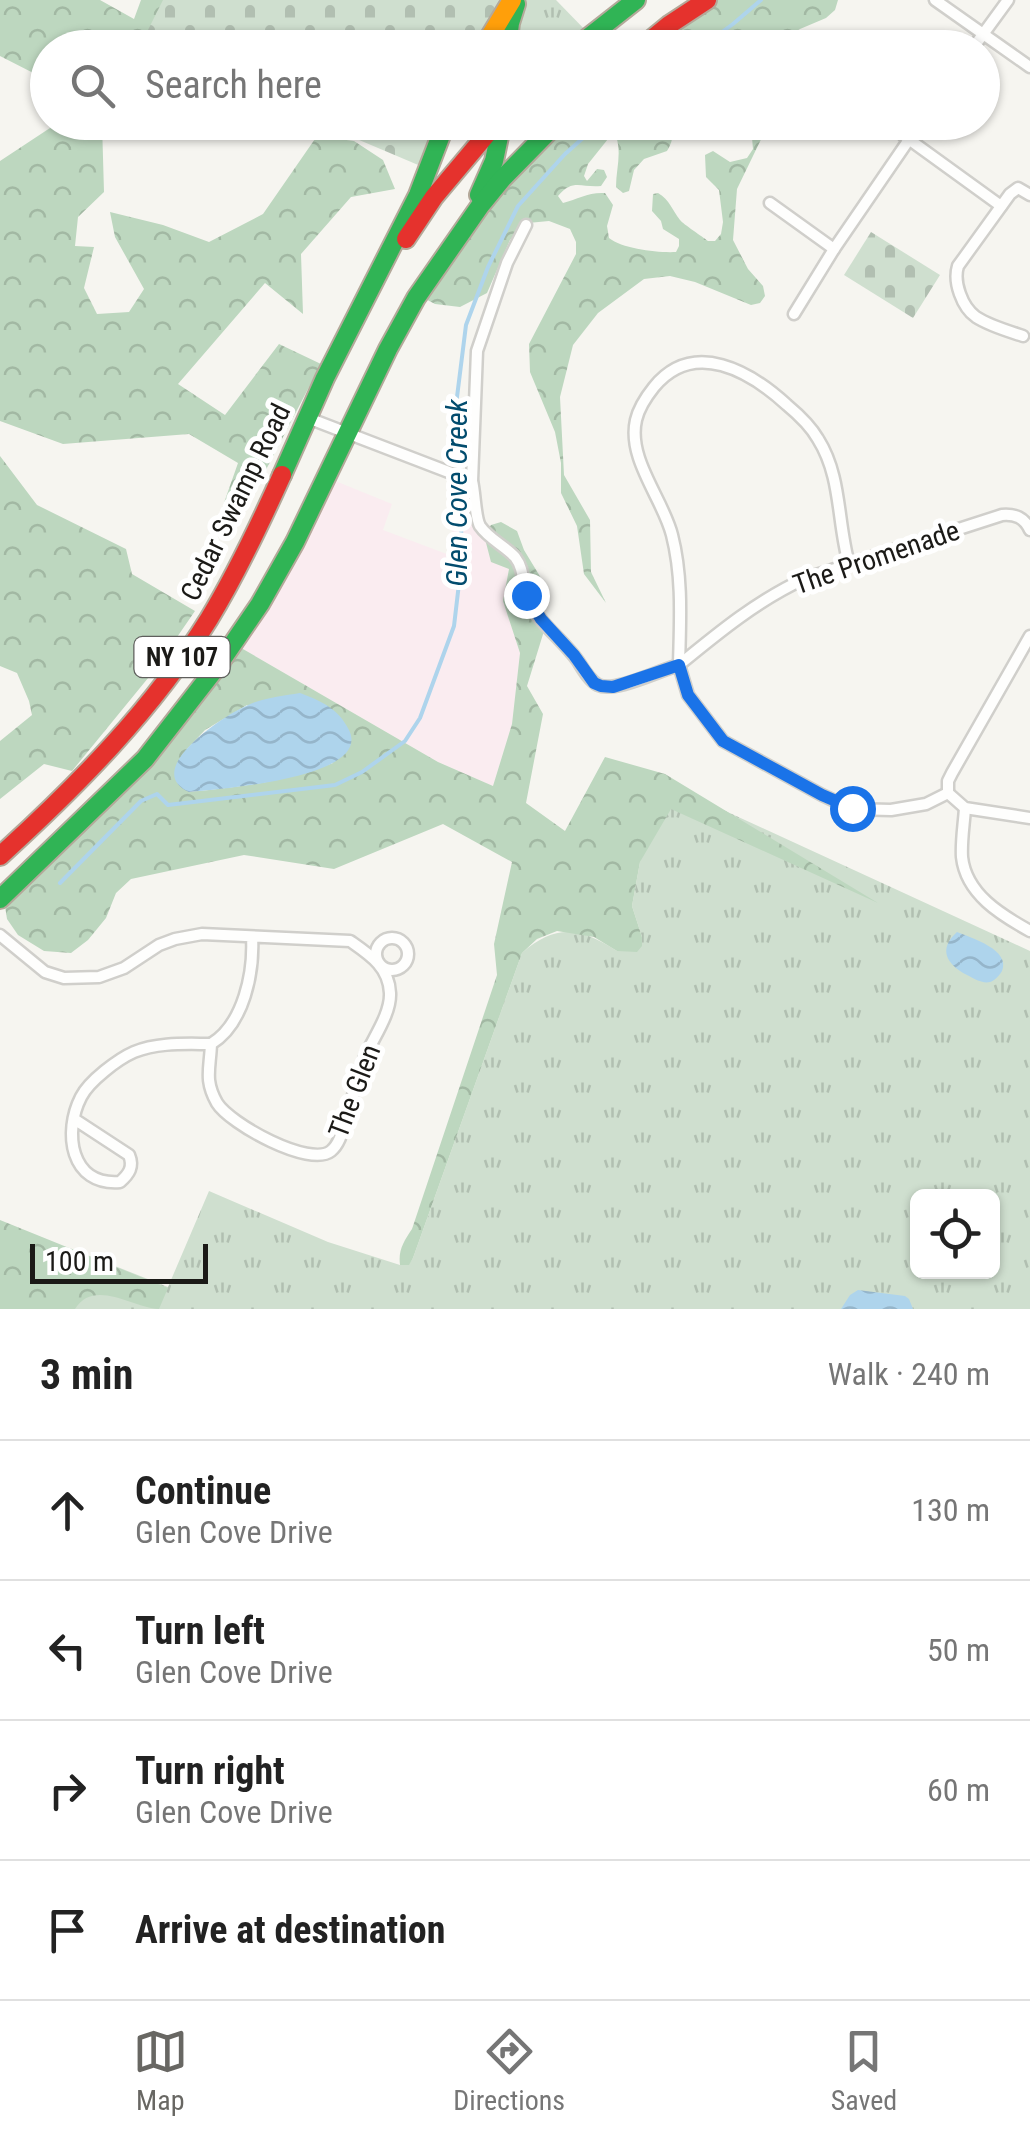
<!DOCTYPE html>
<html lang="en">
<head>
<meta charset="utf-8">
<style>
  :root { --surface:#fff; --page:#f2f2f2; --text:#222; --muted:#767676; --line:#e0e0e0; --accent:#686763 }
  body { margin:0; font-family:"Roboto Condensed",sans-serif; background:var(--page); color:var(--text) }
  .controls { position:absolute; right:30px; bottom:30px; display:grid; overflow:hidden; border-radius:15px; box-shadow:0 2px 8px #0004 }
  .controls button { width:90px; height:90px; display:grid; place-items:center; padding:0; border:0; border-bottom:2px solid var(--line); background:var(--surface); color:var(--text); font:50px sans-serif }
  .scale { position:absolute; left:30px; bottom:25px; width:178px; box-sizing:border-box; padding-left:10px; border:5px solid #1b1a17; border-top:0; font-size:28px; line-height:35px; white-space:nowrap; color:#1b1a17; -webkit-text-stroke:8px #fff; paint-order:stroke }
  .stop { position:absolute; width:30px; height:30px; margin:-22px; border:8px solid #1a73e8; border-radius:50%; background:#fff }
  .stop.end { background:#1a73e8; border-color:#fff; box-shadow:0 2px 10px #0008 }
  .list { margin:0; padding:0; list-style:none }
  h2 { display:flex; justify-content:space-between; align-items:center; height:130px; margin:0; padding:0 40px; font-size:42px }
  h2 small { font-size:32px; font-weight:400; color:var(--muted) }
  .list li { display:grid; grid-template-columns:65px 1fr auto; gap:30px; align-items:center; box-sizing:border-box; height:140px; padding:0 40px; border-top:2px solid var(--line) }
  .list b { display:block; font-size:38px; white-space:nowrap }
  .list p { margin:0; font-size:32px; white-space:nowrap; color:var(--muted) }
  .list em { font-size:32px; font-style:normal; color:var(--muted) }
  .icon { flex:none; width:55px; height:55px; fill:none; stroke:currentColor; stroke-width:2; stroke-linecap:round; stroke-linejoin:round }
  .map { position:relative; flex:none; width:1030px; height:1309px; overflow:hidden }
  .search { position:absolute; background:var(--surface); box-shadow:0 2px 8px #0004; left:30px; right:30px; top:30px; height:110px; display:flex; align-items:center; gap:25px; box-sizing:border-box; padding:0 35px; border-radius:55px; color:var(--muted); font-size:38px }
  .sheet { height:690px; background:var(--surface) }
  nav { display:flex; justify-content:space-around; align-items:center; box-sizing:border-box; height:140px; border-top:2px solid var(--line); background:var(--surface); font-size:28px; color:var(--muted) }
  nav a { display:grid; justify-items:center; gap:5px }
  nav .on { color:var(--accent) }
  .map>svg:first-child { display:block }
  .commercial { fill:#faecf0 }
  .grass { fill:url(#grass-tufts); fill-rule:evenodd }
  .forest { fill:url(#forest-crowns); fill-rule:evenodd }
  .cemetery { fill:url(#cemetery-stones) }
  .water { fill:url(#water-waves) }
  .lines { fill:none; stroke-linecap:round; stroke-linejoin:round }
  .stream { stroke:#aed4ec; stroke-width:4 }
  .street-casing { stroke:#d0cfcb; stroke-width:15 }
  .fast-casing { stroke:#b4a99a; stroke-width:22 }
  .slow-casing { stroke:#b4a99a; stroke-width:22 }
  .jam-casing { stroke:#b4a99a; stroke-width:22 }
  .street { stroke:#fefefd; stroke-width:10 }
  .fast { stroke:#30b455; stroke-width:18 }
  .slow { stroke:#ff9f0a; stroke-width:18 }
  .jam { stroke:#e5322d; stroke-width:18 }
  .route { stroke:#1a73e8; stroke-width:12 }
  .labels { text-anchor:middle; stroke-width:10; stroke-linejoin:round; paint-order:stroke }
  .shield { fill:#fff; stroke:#5f5f5d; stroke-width:2.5 }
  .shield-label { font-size:25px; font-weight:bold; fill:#1b1a17 }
  .street-label { font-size:28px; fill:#1b1a17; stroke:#fff }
  .water-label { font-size:30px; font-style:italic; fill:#024c6e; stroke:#fff }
</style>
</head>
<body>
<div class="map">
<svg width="1030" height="1309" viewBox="0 0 1030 1309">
  <defs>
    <pattern id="grass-tufts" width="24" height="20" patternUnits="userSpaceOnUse" patternTransform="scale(2.5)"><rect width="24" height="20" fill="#cfdfcf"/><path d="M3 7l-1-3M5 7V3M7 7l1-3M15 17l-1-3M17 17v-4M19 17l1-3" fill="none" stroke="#b1bfb1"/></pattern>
    <pattern id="forest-crowns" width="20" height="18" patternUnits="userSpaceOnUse" patternTransform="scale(2.5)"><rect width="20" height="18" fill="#bdd7bf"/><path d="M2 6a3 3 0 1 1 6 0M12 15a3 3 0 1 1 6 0" fill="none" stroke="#a2b8a3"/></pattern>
    <pattern id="cemetery-stones" width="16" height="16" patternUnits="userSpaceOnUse" patternTransform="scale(2.5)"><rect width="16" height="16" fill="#cfdfcf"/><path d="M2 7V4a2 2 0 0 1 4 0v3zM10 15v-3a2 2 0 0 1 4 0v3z" fill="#b1bfb1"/></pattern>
    <pattern id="water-waves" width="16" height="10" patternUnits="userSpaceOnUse" patternTransform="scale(2.5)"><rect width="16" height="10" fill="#aed4ec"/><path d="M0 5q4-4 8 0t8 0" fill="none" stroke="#95b5ca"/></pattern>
  </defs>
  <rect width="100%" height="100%" fill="#f6f5f0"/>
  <!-- commercial -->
  <path class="commercial" d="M328,478l64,26 -9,26 69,26 1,-74 14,4 3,17 39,66 -6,32 17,52 -8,71 -19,62 -55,-24 -202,-117z"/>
  <!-- grass -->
  <g class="grass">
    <path d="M513,0h43l35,36 -17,11 -90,1z"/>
    <path d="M660,781l370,170v358h-985l22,-62 101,40 41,-96 119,51 72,23 9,-1 4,-6 109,-305c34,-30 59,-25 95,-2l25,-14 -10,-31 8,-44zM918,1196h74v76h-74z"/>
  </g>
  <!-- forest -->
  <g class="forest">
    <path d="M0,0h100l34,19 7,-19h36l-9,47 -120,1 -1,32 -47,-24z"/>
    <path d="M707,0h131l-3,10 -9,8 -26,11 -27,18 -133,1z"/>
    <path d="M669,122c6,11 4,19 -2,29l-23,8 -10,11 -5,21 -6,2 -7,-6c0,-18 6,-33 0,-51l-4,-2 -24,30 -4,12 3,5 10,-12 7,1 3,7 -6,9c-20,2 -28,-8 -43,10l5,7c15,-4 25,-11 42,-10l8,12 -6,21 2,12c14,11 49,15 67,14l3,-6v-7l-16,-10 -2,-8 -9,-10 1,-17 5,-1c12,7 14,17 22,27 3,4 23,17 28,21h7l6,-7 2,-12 -4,-32 -13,-13 -1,-22 8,-4 17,11 17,-4 6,-9 -1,-11 -12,-15h29l-32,66 -4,51 15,29 15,17 2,10 -5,7 -9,2 -56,-23 -25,-6 -26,3 -46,34 -25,32 -13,52 4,78 26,45 1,52 15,31 -22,-29 -7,-48 -16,-33v-30l-6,-31 -25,-60 -1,-28 47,-90v-12l-6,-13 -21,-8 -21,2 -18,17 -23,53 -27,14 -25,-3 -19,-10 142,-171z"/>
    <path d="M51,123h51l2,69 -26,25 -3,29 19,1 -10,41 13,26 32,-2 15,-23 -29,-52 -5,-25 53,13 46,17 54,-28 54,-78 37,5 29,19 12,29 -44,8 -50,57 2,60 -38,-31 -87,101 47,31 54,-71 42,20 -76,146 -26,7 19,-54 -49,-29 -126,10 -63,-23v-260l50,-33z"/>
    <path d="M0,456l37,49 89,44 6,25 63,37 -42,61 -81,99 -28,-7 -44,35v-58l32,-26 -3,-14 -12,-28 -17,-7z"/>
    <path d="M501,522l16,9 7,19 20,33v48l-17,55 16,28 -17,89 39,28 40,-74 60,17 213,129 -207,-94 -31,53 -8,44 10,31v9l-5,6 -20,-1 -23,-14 -37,-6 -20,8 -15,14 -109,305 -4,7h-9c-2,-15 4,-24 12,-36l85,-254 -3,-31 18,-82 -69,-38 -109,45 -90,-14 -113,24 -15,14 -10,25 -18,22 -17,13 -27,-2 -26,-16 -11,-16 -2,-13 5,-17 135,-130 91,-114 202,117 55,24 19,-62 8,-71 -17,-52 6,-32 -18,-7 -7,-27 7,-10zM247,705l86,58c-50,19 -91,24 -144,29l-2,-43 18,-19z"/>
    <path d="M0,1220l168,68 -9,21c-26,-1 -65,-31 -84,0h-75z"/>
  </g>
  <!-- cemetery -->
  <g class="cemetery">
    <path d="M163,0h349l-29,47 -343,-1z"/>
    <path d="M319,123h127l-16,47z"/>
    <path d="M871,232l69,43 -27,43 -69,-43z"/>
  </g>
  <!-- water -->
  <g class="water">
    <path d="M300,693c21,8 38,15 49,37 24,49 -134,59 -160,62 -48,-22 34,-76 57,-86 16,-8 36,-10 54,-13z"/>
    <path d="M957,932c15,6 54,18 45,39 -2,4 -8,10 -12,11 -8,2 -17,-4 -23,-7 -21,-11 -29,-26 -10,-43z"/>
    <path d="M858,1290l47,6 4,3 4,10h-72l9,-14z"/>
  </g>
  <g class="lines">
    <!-- stream -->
    <g class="stream">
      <path d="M700,48l33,-24 28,-24"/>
      <path d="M60,883l81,-82 16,-7 11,11 167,-20 27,-13 43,-31 15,-23 34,-92 8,-68 -3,-97 -7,-24 14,-112 22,-58 30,-61 47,-52 36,-32"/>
    </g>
    <defs>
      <g id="street">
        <path d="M935,0l95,67"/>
        <path d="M973,48l35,-48"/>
        <path d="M885,122l116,84"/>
        <path d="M770,203l64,46"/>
        <path d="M526,225l-19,38 -30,88 -5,130c3,11 3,37 8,45 9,13 25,20 35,31 11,14 6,30 13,44 12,23 35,39 50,60 5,8 11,19 20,24 17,8 62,-15 81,-20l9,30 35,46 99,54 30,14 39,1 35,-6 22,-11"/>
        <path d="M794,314l40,-65 87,-127"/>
        <path d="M1023,336c-15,-5 -33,-10 -47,-19 -14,-10 -23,-35 -18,-51l52,-72 8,-6 12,7"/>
        <path d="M308,418l164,63"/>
        <path d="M679,665c1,-43 4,-87 -7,-130 -9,-36 -45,-76 -36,-115 3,-13 10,-23 18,-33 40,-49 97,-15 133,18 12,10 23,20 31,34 24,38 19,83 31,125"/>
        <path d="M679,665c39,-32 79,-65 125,-86l198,-64c13,-1 22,2 28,15"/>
        <path d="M948,793v-12l4,-8 78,-137"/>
        <path d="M948,793l17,15 65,10"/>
        <path d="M965,808c-1,16 -4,33 -3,49 4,37 39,58 68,74"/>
        <path d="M0,935l45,37 19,6 35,-1 25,-9 35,-23 16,-6 27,-5 148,7c20,14 39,26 40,52 1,21 -17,45 -25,64 -7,19 -12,39 -18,59 -4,11 -6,27 -16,35 -21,17 -101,-27 -114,-48 -13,-23 -7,-34 -6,-59 33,-20 43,-72 41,-107"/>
        <circle cx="392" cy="954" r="16"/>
        <path d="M74,1119l55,36c5,12 0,19 -9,27 -50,4 -57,-50 -39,-85 8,-16 37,-38 53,-45 24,-10 52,-8 77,-8"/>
      </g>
      <g id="fast">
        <path d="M507,48l3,-25 6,-19"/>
        <path d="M575,48l61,-48"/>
        <path d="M479,195l15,-34 8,-39"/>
        <path d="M282,475l43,-97 93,-183 28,-73"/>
        <path d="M0,899l145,-140 74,-95 41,-60 35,-62 93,-193 28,-51 64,-92 22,-27 56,-57"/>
      </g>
      <path id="slow" d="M483,48l29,-48"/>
      <g id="jam">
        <path d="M641,48l28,-23 38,-25"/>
        <path d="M406,239l28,-42 63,-75"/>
        <path d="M0,856c78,-71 153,-147 209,-237 28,-46 51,-95 73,-144"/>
      </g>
    </defs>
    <!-- street casing -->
    <use href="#street" class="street-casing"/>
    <!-- fast casing -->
    <use href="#fast" class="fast-casing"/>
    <!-- slow casing -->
    <use href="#slow" class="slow-casing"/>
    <!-- jam casing -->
    <use href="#jam" class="jam-casing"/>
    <!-- street -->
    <use href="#street" class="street"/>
    <!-- fast -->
    <use href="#fast" class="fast"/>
    <!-- slow -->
    <use href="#slow" class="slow"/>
    <!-- jam -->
    <use href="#jam" class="jam"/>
  </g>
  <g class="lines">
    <!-- route -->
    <path class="route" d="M526,595l15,24 33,36 20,28 7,3 12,1 66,-22 9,30 35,46 99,54 30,13"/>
  </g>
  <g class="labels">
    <!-- shield labels -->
    <rect class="shield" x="134.5" y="637" width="95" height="40" rx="8"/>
    <g class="shield-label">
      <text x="182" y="666">NY 107</text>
    </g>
    <!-- street labels -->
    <g class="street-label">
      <text transform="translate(235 502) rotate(-64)" y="10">Cedar Swamp Road</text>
      <text transform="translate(876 557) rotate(-19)" y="10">The Promenade</text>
      <text transform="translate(354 1091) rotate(-69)" y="10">The Glen</text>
    </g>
    <!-- water labels -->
    <g class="water-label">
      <text transform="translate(457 493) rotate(-90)" y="10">Glen Cove Creek</text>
    </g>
  </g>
</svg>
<div class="controls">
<button><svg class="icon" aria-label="locate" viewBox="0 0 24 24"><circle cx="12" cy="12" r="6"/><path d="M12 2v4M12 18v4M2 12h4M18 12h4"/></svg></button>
</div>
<div class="scale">100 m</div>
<div class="stop" style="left:852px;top:808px"></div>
<div class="stop end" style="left:526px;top:595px"></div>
<div class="search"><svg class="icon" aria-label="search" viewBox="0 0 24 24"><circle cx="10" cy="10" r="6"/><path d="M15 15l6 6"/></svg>Search here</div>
</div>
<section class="sheet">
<h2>3 min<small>Walk · 240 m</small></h2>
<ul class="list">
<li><svg class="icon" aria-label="ahead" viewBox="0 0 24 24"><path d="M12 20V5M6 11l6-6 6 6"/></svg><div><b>Continue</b><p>Glen Cove Drive</p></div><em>130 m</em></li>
<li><svg class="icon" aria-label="left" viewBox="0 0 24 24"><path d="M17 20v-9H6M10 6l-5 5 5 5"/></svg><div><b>Turn left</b><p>Glen Cove Drive</p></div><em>50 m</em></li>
<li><svg class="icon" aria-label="right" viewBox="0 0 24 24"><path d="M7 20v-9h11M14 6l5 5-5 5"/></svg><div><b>Turn right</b><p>Glen Cove Drive</p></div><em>60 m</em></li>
<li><svg class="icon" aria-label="arrive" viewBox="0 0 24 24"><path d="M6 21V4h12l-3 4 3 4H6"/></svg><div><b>Arrive at destination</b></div></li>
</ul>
</section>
<nav>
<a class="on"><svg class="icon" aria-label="map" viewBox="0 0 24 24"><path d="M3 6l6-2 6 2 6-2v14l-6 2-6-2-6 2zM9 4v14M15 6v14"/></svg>Map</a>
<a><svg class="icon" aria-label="directions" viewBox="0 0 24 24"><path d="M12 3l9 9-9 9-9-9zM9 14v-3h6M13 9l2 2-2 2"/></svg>Directions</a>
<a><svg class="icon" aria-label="saved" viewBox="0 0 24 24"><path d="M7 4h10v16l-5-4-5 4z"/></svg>Saved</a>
</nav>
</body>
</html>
